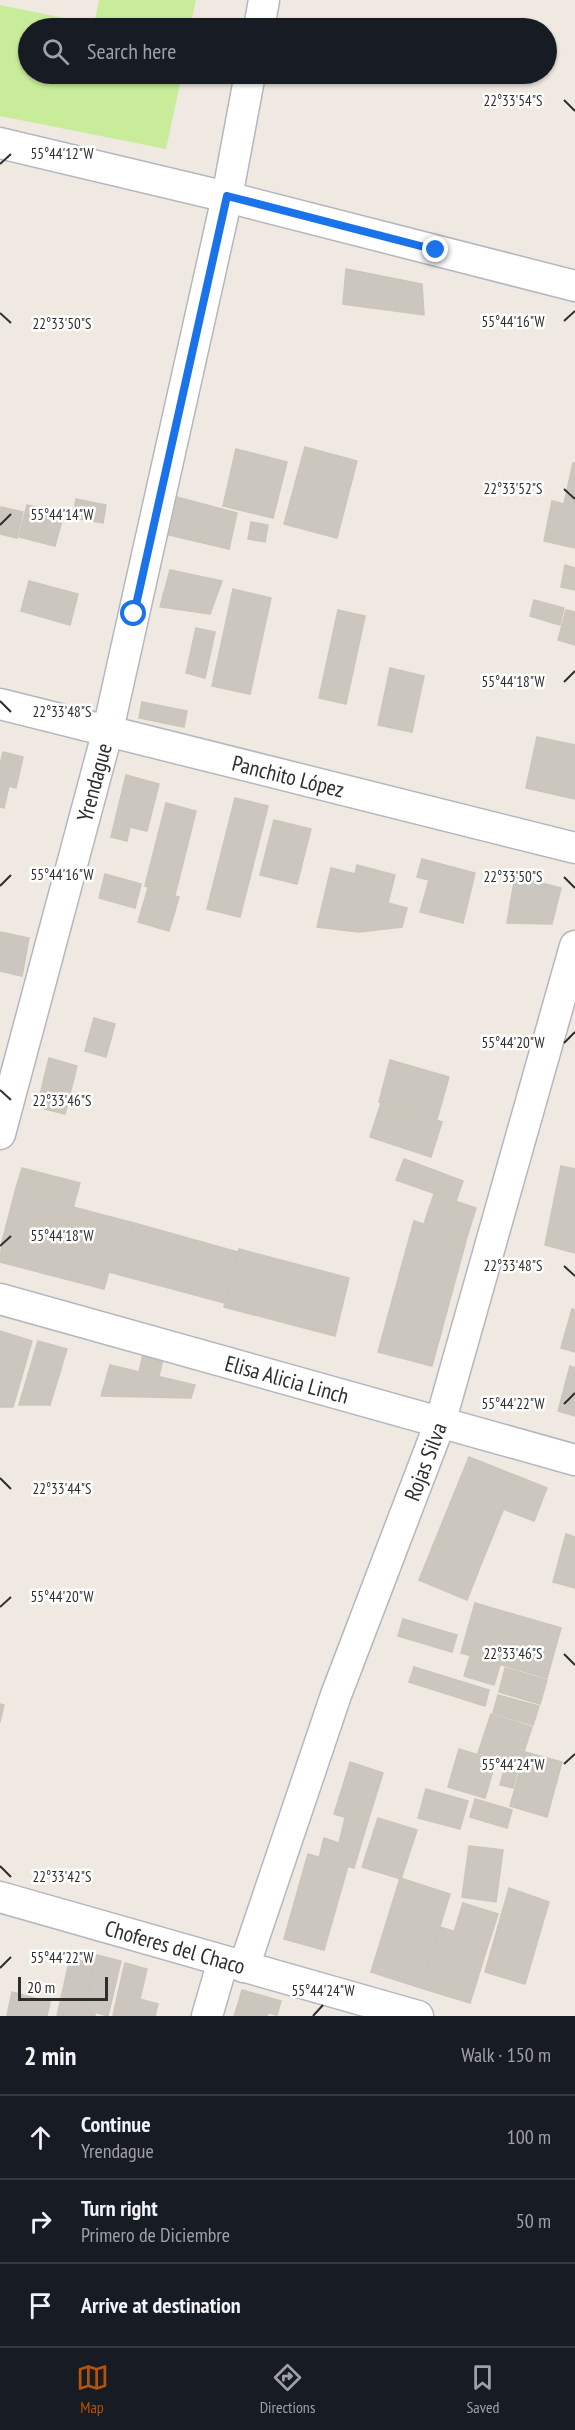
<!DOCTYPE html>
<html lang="en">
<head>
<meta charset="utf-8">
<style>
  :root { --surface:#171b24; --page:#20242c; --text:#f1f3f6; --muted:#9ea1a6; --line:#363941; --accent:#b45309 }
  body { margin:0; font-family:"PT Sans Narrow",sans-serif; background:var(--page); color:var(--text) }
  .scale { position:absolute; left:18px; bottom:15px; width:90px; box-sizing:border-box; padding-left:6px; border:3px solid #2e2e2e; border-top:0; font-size:16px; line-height:21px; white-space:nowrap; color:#2e2e2e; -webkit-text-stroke:4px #fff; paint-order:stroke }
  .stop { position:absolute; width:18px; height:18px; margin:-14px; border:4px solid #1a73e8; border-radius:50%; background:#fff }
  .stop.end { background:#1a73e8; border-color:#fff; box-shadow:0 2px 6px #0008 }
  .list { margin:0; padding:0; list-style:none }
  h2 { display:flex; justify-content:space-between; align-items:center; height:78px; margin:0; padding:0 24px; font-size:26px }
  h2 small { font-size:20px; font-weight:400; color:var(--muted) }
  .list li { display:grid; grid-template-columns:39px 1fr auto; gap:18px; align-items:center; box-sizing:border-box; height:84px; padding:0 24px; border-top:2px solid var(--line) }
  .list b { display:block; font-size:22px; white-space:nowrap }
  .list p { margin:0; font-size:20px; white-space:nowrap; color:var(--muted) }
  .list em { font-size:20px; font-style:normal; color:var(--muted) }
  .icon { flex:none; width:33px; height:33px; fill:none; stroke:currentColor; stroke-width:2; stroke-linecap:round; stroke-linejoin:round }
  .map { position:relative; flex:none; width:575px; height:2016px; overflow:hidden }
  .search { position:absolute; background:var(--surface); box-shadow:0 2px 4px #0004; left:18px; right:18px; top:18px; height:66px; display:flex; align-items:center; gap:15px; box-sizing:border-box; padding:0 21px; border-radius:33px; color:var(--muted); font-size:22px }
  .sheet { height:330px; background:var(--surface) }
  nav { display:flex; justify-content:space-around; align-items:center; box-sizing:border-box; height:84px; border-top:2px solid var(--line); background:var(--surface); font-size:16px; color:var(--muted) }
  nav a { display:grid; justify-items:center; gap:3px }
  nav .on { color:var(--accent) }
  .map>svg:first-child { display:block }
  .pitch { fill:#c9ec9a }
  .building { fill:#cbc7bf; stroke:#cbc5ba; stroke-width:1.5 }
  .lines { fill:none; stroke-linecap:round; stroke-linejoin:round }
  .minor-casing { stroke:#b4b7c1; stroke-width:33 }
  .minor { stroke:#fff; stroke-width:30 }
  .route { stroke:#1a73e8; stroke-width:8 }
  .ticks { fill:none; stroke:#2e2e2e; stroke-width:2 }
  .labels { text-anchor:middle; stroke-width:5; stroke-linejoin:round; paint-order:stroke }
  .street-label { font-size:22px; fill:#2e2e2e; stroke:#fff }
  .ticks-label { font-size:15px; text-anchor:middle; fill:#2e2e2e; stroke:#fff; stroke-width:5; stroke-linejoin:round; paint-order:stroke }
</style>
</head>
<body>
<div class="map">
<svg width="575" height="2016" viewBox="0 0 575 2016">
  <rect width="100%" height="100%" fill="#efe9e1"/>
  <!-- pitch -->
  <path class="pitch" d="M99,0h97l-6,28h-162v46h154l-16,75 -166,-33v-111l94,19z"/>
  <!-- building -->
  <g class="building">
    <path d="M346,269l76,15 2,31 -81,-11z"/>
    <path d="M305,447l52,14 -20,77 -53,-14z"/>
    <path d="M236,449l51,13 -14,56 -50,-12z"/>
    <path d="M573,463h2v85l-31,-7 8,-40 12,3z"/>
    <path d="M173,496l64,17 -8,36 -64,-15z"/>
    <path d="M76,499l30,6 -3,18 -30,-5z"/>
    <path d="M27,505l37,8 -9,33 -36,-9z"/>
    <path d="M1,507l22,5 -6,26 -17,-4z"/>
    <path d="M251,522l17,3 -3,17 -17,-3z"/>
    <path d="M565,565l10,3v22l-14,-3z"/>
    <path d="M170,570l52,11 -12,33 -50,-7z"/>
    <path d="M29,581l49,13 -8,31 -49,-14z"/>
    <path d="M233,589l38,9 -21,96 -38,-8z"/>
    <path d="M534,600l30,8 -4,17 -30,-9z"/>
    <path d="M338,610l27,6 -19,88 -27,-6z"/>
    <path d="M566,610l9,2v33l-17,-5z"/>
    <path d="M196,628l19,4 -10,46 -19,-5z"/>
    <path d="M390,668l34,8 -12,56 -34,-7z"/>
    <path d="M142,702l45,9 -3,16 -45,-9z"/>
    <path d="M537,737l38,8v54l-49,-11z"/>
    <path d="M3,752l20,5 -7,31 -7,-2 -5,22 -4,-1v-43z"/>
    <path d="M126,775l33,9 -12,47 -17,-4 -3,14 -16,-4z"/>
    <path d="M235,798l33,8 -28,111 -33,-8z"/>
    <path d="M166,803l30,8 -21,84 -30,-9z"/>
    <path d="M274,820l37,9 -14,55 -37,-9z"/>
    <path d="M422,859l53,14 -12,50 -43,-11 9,-32 -12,-3z"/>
    <path d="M357,865l38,10 -7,28 19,5 -5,19 -43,5 -42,-5 14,-59 24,6z"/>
    <path d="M105,874l36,10 -6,24 -36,-10z"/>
    <path d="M515,876l46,12 -9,36 -45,-1z"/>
    <path d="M148,888l31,9 -10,34 -31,-9z"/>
    <path d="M0,932l29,6 -7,38 -22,-5z"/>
    <path d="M94,1018l21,6 -9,33 -21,-6z"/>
    <path d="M49,1058l28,8 -12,48 -28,-7z"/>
    <path d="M390,1060l59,17 -12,42 -58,-17z"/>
    <path d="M381,1103l61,19 -11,35 -61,-20z"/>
    <path d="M404,1159l59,22 -7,20 -60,-21z"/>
    <path d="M561,1166l14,3v84l-30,-8z"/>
    <path d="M22,1168l58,15 -6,21 -58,-16z"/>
    <path d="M16,1188l58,16 -14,54 -58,-16z"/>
    <path d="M434,1194l42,14 -9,29 -43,-13z"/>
    <path d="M73,1207l61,16 -14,52 -60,-17z"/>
    <path d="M414,1221l53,16 -35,129 -54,-14z"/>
    <path d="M134,1223l104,29 -13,51 -105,-28z"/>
    <path d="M2,1242l107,29 -5,18 -104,-27z"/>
    <path d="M239,1249l110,29 -14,58 -111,-29z"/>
    <path d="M572,1309l3,1v42l-14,-4z"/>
    <path d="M0,1331l32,10 -19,66h-13z"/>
    <path d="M38,1341l29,8 -17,56h-31z"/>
    <path d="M143,1355l20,4 -4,17 -20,-4z"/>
    <path d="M110,1365l85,20 -4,13 -90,-2z"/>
    <path d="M570,1366l5,2v48l-17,-5z"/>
    <path d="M469,1457l48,19 -35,86 -48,-19z"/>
    <path d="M517,1476l30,12 -13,33 -31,-12z"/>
    <path d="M566,1534l9,3v51l-22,-6z"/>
    <path d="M434,1543l48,19 -15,38 -48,-20z"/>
    <path d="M475,1603l86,25 -14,50 -86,-25z"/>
    <path d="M403,1619l54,16 -5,17 -54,-16z"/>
    <path d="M470,1656l30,9 -6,20 -30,-9z"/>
    <path d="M414,1667l75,23 -4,16 -76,-24z"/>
    <path d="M505,1668l42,12 -7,24 -41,-12z"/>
    <path d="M498,1695l41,11 -6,19 -40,-12z"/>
    <path d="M0,1704l4,1 -4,17z"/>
    <path d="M491,1714l41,13 -12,37 -42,-11z"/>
    <path d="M459,1749l37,11 -11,38 -37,-11z"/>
    <path d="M525,1752l37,10 -15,55 -37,-11z"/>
    <path d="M350,1762l33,11 -5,16 -33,-10z"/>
    <path d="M506,1762l13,4 -6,22 -13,-3z"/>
    <path d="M345,1779l33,10 -11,35 -33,-10z"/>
    <path d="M426,1789l42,12 -8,28 -42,-11z"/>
    <path d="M475,1799l37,11 -5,18 -37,-11z"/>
    <path d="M345,1818l22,6 -13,44 -35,-10 5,-20 15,5z"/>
    <path d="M378,1818l39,12 -16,49 -39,-12z"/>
    <path d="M469,1846l34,4 -7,52 -34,-5z"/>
    <path d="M308,1854l40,12 -24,84 -40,-11z"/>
    <path d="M400,1878l50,16 -29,94 -50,-16z"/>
    <path d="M509,1888l40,14 -24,82 -40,-12z"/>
    <path d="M463,1903l35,11 -9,28 -35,-10z"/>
    <path d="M440,1927l49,15 -19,61 -49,-15z"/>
    <path d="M97,1955l24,6 -13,55 -24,-7z"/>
    <path d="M70,1958l24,6 -10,45 11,4v3h-38z"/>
    <path d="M125,1963l22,6 -7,30 -22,-6z"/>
    <path d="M242,1990l39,11 -4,14 -39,-11z"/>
    <path d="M12,1992l38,10 -3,14h-40z"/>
    <path d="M118,1993l40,11 -3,12h-42z"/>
    <path d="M238,2004l30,9 -1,3h-33z"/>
  </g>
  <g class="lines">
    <defs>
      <g id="minor">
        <path d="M259,28l5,-28"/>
        <path d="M0,143l227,54 348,89"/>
        <path id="s1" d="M0,704l575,144"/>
        <path id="s2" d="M0,1134l108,-404 119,-533 23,-123"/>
        <path id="s3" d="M0,1299l575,161"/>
        <path id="s4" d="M0,1897l418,119"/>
        <path id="s5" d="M244,1967l92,-272 104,-272 135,-477"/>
        <path d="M207,2016l16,-55"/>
      </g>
    </defs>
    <!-- minor casing -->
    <use href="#minor" class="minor-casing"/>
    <!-- minor -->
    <use href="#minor" class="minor"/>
  </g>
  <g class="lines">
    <!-- route -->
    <path class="route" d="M134,614l93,-418 209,54"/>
  </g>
  <!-- ticks -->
  <path class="ticks" d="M564,100l11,11M0,164l11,-10M0,313l11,10M564,321l11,-10M564,489l11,10M0,525l11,-11M564,682l11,-11M0,701l11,11M564,877l11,11M0,886l11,-11M564,1043l11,-11M0,1090l11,10M0,1246l11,-10M564,1266l11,10M564,1404l11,-11M0,1478l11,11M0,1607l11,-10M564,1654l11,11M564,1764l11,-10M0,1866l11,11M0,1968l11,-11M313,2016l10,-11"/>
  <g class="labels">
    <!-- street labels -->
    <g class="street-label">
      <text dy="8" stroke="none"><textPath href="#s1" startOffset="297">Panchito López</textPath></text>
      <text dy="8" stroke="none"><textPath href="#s2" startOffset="364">Yrendague</textPath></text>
      <text dy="8" stroke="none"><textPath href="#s3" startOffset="298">Elisa Alicia Linch</textPath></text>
      <text dy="8" stroke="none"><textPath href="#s5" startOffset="537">Rojas Silva</textPath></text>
      <text dy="8" stroke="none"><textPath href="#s4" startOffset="182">Choferes del Chaco</textPath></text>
    </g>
  </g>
  <g class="ticks-label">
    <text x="513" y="106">22°33'54"S</text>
    <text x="62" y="159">55°44'12"W</text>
    <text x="513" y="327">55°44'16"W</text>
    <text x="62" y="329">22°33'50"S</text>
    <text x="513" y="494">22°33'52"S</text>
    <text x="62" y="520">55°44'14"W</text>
    <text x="513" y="687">55°44'18"W</text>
    <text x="62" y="717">22°33'48"S</text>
    <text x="62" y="880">55°44'16"W</text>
    <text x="513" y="882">22°33'50"S</text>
    <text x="513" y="1048">55°44'20"W</text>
    <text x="62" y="1106">22°33'46"S</text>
    <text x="62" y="1241">55°44'18"W</text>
    <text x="513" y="1271">22°33'48"S</text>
    <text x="513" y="1409">55°44'22"W</text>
    <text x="62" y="1494">22°33'44"S</text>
    <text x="62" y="1602">55°44'20"W</text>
    <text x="513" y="1659">22°33'46"S</text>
    <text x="513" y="1770">55°44'24"W</text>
    <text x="62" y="1882">22°33'42"S</text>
    <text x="62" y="1963">55°44'22"W</text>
    <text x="323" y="1996">55°44'24"W</text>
  </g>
</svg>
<div class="scale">20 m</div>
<div class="stop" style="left:134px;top:614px"></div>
<div class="stop end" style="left:436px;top:250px"></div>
<div class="search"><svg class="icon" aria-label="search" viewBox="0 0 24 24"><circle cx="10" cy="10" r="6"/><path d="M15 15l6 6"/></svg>Search here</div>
</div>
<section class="sheet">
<h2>2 min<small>Walk · 150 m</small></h2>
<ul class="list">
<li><svg class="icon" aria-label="ahead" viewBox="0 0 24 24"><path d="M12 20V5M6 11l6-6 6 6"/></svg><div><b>Continue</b><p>Yrendague</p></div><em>100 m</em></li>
<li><svg class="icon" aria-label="right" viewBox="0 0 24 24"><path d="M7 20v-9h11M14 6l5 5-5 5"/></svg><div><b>Turn right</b><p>Primero de Diciembre</p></div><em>50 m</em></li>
<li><svg class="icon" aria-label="arrive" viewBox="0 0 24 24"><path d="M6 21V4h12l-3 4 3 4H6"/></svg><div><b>Arrive at destination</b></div></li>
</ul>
</section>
<nav>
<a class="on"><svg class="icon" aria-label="map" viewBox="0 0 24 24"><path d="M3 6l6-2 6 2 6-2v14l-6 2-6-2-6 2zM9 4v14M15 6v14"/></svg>Map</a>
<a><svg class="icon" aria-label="directions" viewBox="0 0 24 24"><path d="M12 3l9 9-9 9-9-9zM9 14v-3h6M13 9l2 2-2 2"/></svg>Directions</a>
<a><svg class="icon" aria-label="saved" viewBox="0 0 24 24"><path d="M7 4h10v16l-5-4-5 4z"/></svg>Saved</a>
</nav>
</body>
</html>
